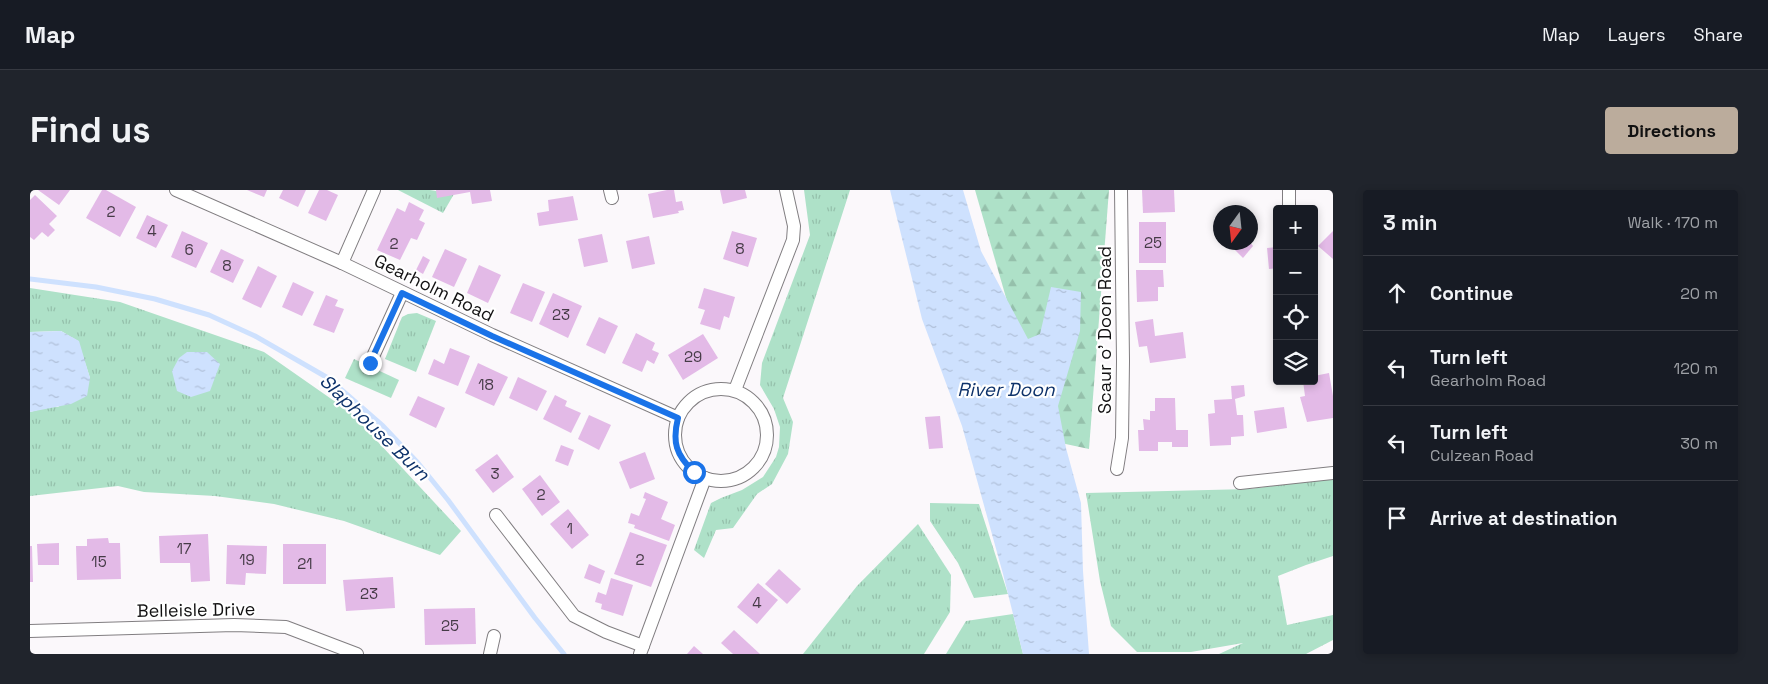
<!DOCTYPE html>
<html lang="en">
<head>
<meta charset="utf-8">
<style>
  :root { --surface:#171b24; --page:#20242c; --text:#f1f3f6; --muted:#9ea1a6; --line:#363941; --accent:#bbac9c }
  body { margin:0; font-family:"Space Grotesk",sans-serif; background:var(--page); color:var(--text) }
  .controls { position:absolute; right:15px; top:15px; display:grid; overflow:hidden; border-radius:5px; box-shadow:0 2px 8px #0003 }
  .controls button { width:45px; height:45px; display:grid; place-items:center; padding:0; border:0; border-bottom:1px solid var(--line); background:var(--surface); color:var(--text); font:25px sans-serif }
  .compass { position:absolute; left:1183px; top:15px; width:45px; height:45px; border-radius:50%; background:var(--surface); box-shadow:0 2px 8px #0003; rotate:195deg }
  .stop { position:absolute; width:15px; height:15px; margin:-11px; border:4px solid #1a73e8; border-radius:50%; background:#fff }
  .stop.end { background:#1a73e8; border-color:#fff; box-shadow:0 1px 5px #0008 }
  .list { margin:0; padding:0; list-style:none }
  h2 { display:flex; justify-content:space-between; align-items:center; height:65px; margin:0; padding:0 20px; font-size:21px }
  h2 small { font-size:16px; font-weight:400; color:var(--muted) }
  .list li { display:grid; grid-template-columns:32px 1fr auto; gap:15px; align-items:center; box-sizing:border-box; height:75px; padding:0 20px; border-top:1px solid var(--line) }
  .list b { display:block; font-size:19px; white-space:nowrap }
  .list p { margin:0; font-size:16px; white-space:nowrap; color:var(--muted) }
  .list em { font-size:16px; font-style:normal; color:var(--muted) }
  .icon { flex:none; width:28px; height:28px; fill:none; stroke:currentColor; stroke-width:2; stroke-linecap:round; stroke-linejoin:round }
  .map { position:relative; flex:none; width:1303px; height:464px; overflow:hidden; border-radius:5px }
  header { display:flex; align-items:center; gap:30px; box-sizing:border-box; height:70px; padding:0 25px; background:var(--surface); border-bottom:1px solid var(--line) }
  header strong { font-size:24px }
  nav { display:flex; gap:28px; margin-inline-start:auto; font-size:18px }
  .intro { display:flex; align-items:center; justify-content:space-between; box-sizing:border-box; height:120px; padding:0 30px }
  h1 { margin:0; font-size:35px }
  .button { padding:12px 22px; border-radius:5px; background:var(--accent); color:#111; font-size:18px; font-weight:700 }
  main { display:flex; gap:30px; padding:0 30px }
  aside { flex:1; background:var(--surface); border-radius:5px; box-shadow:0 2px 8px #0003 }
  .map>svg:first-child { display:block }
  .grass { fill:url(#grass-tufts) }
  .forest { fill:url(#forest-firs) }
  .water { fill:url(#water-ripples) }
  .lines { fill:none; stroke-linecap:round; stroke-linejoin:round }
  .stream { stroke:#cee1fe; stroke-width:5 }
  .building { fill:#e3bae7 }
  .minor-casing { stroke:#817e81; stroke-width:14 }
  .minor { stroke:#fff; stroke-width:12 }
  .route { stroke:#1a73e8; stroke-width:6 }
  .labels { text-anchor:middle; stroke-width:4.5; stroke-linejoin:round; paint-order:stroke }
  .number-label { font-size:15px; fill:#463b47 }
  .street-label { font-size:18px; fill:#121112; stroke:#fff }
  .water-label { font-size:19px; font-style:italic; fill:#0f336b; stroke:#fff }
</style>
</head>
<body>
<header>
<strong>Map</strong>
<nav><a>Map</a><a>Layers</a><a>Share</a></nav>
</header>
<div class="intro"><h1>Find us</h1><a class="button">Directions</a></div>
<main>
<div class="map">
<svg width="1303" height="464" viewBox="0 0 1303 464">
  <defs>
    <pattern id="grass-tufts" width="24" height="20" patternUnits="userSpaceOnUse" patternTransform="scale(1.25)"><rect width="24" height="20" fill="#aee1c8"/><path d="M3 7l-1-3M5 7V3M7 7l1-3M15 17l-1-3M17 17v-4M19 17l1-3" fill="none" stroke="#95c0ab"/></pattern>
    <pattern id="forest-firs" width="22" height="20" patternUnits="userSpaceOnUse" patternTransform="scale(1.25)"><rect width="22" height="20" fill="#aee1c8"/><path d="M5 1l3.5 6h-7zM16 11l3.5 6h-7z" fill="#95c0ab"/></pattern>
    <pattern id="water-ripples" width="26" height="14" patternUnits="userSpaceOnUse" patternTransform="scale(1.25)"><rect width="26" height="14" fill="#cee1fe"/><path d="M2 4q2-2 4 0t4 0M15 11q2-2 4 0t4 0" fill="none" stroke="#b0c0d9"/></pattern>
  </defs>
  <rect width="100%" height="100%" fill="#fbf8fb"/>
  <!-- grass -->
  <g class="grass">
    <path d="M368,0h32l24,4 -11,19z"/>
    <path d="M774,0h46l-67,208 10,24 -5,32 -16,30 -15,10 -24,34 -17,2 -12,28 -10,-8 17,-47 10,-5 21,-8 21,-13 13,-20 3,-10 1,-20 -6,-18 -14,-24 2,-22 48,-128z"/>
    <path d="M0,98l90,14 144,50 86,60 111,119 -21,24 -96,-34 -70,-17 -59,-8 -71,-4 -26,-6 -88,10v-84l19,-5h9l32,-29 -12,-37 -17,-10 -31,1z"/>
    <path d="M387,123l19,8 -20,51 -31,-13 17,-42 6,-3z"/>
    <path d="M324,169l45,21 -8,18 -46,-20z"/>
    <path d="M1303,288v78l-27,9 -28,11 9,49 46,-10v25l-27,14h-87l24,-11 -52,9h-54l-26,-26 -11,-45 -14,-88 163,-4z"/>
    <path d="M900,313l49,1 29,90 -34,4 -16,-35 -28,-42z"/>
    <path d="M888,334l33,51 -1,37 -26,42h-121l54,-68z"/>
    <path d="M983,424l10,40h-77l20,-33z"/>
  </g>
  <!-- forest -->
  <path class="forest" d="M945,0h134l-20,259 -42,-9z"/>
  <!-- water -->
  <g class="water">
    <path d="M860,0h73l18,61 47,88 12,-5 11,-47 30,5 -1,39 -22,75 8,42 15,55 2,68 6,83h-66l-20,-80 -41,-148 -40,-107z"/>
    <path d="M31,141l18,10 11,37 -3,18 -16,8 -41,8v-80z"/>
    <path d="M157,162h20l13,12 -10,27 -19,6 -14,-6 -5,-20 7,-13z"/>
  </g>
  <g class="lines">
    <!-- stream -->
    <path class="stream" d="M0,89l66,8 59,12 54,16 46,21 73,42 55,48 35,37 30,37 87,118 29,36"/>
  </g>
  <!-- building -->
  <g class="building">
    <path d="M8,0h32l-11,15z"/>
    <path d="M72,0h4l30,17 -16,30 -34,-19z"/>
    <path d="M217,0h20l-3,7z"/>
    <path d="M253,0h23l-8,17 -19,-9z"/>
    <path d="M289,0h8l11,5 -12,26 -18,-8z"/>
    <path d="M406,0h54l2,11 -20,3 -2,-12 -33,6z"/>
    <path d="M637,0h7l2,12 6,-1 2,9 -6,1 1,2 -26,5 -5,-24z"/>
    <path d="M690,0h25l2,8 -24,6z"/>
    <path d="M1112,0h32l1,22 -32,1z"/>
    <path d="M5,5l22,21 -8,8 6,6 -7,7 -6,-5 -8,8 -4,-3v-37z"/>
    <path d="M543,6l5,24 -39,6 -2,-13 12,-2 -1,-11z"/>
    <path d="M379,12l15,8 -5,10 6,3 -8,17 -6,-2 -11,22 -23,-10 20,-42 8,4z"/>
    <path d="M117,25l21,10 -12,23 -20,-10z"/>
    <rect x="1109" y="32" width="27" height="41"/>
    <path d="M152,41l26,12 -12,25 -25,-11z"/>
    <path d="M702,41l25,7 -9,29 -25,-8z"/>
    <path d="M1303,41v28l-15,-13z"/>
    <path d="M572,44l6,28 -24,5 -6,-28z"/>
    <path d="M619,46l6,28 -23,5 -6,-28z"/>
    <path d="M1197,52h23l3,4 -10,12z"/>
    <path d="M1247,57v21l-8,1 -2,-21z"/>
    <path d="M191,59l23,11 -11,23 -23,-11z"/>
    <path d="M415,59l22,10 -13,28 -22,-10z"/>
    <path d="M393,66l7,4 -7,14 -7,-4z"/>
    <path d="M449,75l22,10 -13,28 -21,-10z"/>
    <path d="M228,76l19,10 -16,32 -19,-9z"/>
    <path d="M1106,80h27l1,17h-6v14l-21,1z"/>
    <path d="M263,92l21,10 -12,24 -20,-9z"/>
    <path d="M493,93l22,9 -13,30 -22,-9z"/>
    <path d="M674,98l31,9 -6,21 -5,-2 -4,14 -20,-6 5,-14 -7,-2z"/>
    <path d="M523,103l29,13 -14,32 -29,-14z"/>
    <path d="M296,105l12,5 -3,6 9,3 -10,24 -21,-8z"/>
    <path d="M569,127l19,9 -13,28 -19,-9z"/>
    <path d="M1123,129l2,17 28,-4 3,26 -36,5 -3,-17 -8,1 -4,-25z"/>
    <path d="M606,143l19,10 -3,7 7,3 -5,11 -7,-4 -5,12 -20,-9z"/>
    <path d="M673,144l15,24 -35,22 -15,-25z"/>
    <path d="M420,158l20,8 -12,30 -30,-12 6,-15 10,5z"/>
    <path d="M448,173l30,14 -14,29 -29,-13z"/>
    <path d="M1299,183l4,23v22l-26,4 -7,-25 5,-1 -2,-15h11v-5z"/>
    <path d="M488,187l29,14 -10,20 -28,-13z"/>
    <path d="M1214,195l1,11 -10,3 2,16h6l1,21 -13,1v8l-21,1 -2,-32 7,-1 -1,-13 18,-1 -1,-13z"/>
    <path d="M525,205l12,6 -2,5 16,7 -10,20 -28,-14z"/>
    <path d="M388,206l27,12 -9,20 -27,-13z"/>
    <path d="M1125,208h20l1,32h12v17h-16v-5h-14v9h-19l-1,-21h6l-1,-11 7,1v-9h5z"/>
    <path d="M1254,217l3,21 -30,5 -3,-22z"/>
    <path d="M559,225l22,10 -12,25 -21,-11z"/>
    <path d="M910,226l3,32 -14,1 -4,-32z"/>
    <path d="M531,255l13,5 -6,16 -13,-5z"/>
    <path d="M615,262l10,27 -25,10 -11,-27z"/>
    <path d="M467,264l17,23 -21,16 -18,-23z"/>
    <path d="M510,285l20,27 -18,14 -20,-27z"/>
    <path d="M615,302l23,10 -7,17 14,6 -6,16 -35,-13 1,-3 -7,-2 3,-10 8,3 7,-17 -3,-1z"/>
    <path d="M538,319l21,26 -17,14 -22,-25z"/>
    <path d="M600,342l37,13 -16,42 -37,-13z"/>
    <path d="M178,344l2,47 -19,1 -1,-19h-30l-1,-27z"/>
    <path d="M78,348l1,5h11l1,36 -44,1 -1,-34h11v-7z"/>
    <path d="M29,353v22h-21l-1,-21z"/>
    <rect x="253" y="354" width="43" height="40"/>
    <path d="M197,355l40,1 -1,28 -20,-1 -1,12 -19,-1z"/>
    <path d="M0,356h2l1,36h-3z"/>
    <path d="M559,374l16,7 -5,13 -16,-6z"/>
    <path d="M749,379l22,20 -14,15 -22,-20z"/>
    <path d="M363,387l2,31 -49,3 -3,-31z"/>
    <path d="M581,388l22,7 -10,31 -22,-7 1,-5 -7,-2 3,-10 8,3z"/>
    <path d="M728,393l20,17 -21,24 -20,-17z"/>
    <path d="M445,418l1,36 -51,1 -1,-36z"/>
    <path d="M704,440l26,24h-27l-12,-11z"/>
    <path d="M664,456l9,8h-16z"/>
  </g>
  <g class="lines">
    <defs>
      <g id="minor">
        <path d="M146,0l166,73 150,72 186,83"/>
        <path d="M580,0l2,8"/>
        <path d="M1259,19v-19"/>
        <path d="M312,73l32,-73"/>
        <path d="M340,173l32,-70"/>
        <circle cx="691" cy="245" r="46"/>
        <path d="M705,200l58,-150 1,-14 -8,-36"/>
        <path d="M1087,279l5,-31 1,-77 -2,-171"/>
        <path d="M1210,293l93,-10"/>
        <path d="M466,325l78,101 32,16 37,14"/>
        <path d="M0,441l204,-6 52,2 71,27"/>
        <path d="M460,464l4,-18"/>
        <path d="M610,464l65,-176"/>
      </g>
    </defs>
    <!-- minor casing -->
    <use href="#minor" class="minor-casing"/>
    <!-- minor -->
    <use href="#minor" class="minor"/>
  </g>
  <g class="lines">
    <!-- route -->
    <path class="route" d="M340,173l32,-70 90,43 186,82c-6,24 -2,37 16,54"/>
  </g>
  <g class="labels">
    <!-- number labels -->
    <g class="number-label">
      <text x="81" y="27">2</text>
      <text x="122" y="46">4</text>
      <text x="1123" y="58">25</text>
      <text x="364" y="59">2</text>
      <text x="710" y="64">8</text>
      <text x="159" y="65">6</text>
      <text x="197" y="81">8</text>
      <text x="531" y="130">23</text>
      <text x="663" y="172">29</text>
      <text x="456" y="200">18</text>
      <text x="465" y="289">3</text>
      <text x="511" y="310">2</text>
      <text x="540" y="344">1</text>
      <text x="154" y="364">17</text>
      <text x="217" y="375">19</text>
      <text x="610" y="375">2</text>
      <text x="69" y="377">15</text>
      <text x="275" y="379">21</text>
      <text x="339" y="409">23</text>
      <text x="727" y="418">4</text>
      <text x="420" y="441">25</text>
    </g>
    <!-- street labels -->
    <g class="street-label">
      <text transform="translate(404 98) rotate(26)" y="6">Gearholm Road</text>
      <text transform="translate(1075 140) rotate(-90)" y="6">Scaur o' Doon Road</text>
      <text transform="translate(166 420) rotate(-1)" y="6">Belleisle Drive</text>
    </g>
    <!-- water labels -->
    <g class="water-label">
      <text x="976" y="206">River Doon</text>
      <text transform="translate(345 237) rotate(44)" y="7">Slaphouse Burn</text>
    </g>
  </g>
</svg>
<div class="controls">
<button>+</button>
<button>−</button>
<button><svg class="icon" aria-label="locate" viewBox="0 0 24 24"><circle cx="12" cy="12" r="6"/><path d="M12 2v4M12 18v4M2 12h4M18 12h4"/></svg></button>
<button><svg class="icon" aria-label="layers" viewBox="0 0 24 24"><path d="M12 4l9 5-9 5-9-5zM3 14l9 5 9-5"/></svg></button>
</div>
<svg class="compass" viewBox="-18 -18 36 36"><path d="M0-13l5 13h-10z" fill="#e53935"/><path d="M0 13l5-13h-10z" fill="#9ea1a6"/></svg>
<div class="stop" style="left:664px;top:282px"></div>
<div class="stop end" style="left:340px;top:173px"></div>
</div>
<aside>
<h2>3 min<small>Walk · 170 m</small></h2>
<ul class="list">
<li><svg class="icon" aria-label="ahead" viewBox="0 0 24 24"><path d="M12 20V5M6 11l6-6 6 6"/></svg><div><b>Continue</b></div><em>20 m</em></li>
<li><svg class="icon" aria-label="left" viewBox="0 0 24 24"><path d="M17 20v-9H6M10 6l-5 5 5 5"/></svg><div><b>Turn left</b><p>Gearholm Road</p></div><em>120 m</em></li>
<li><svg class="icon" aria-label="left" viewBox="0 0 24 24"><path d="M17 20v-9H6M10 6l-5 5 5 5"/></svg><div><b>Turn left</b><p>Culzean Road</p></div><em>30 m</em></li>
<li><svg class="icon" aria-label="arrive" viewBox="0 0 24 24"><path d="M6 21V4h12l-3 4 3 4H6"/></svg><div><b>Arrive at destination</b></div></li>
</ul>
</aside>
</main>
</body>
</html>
